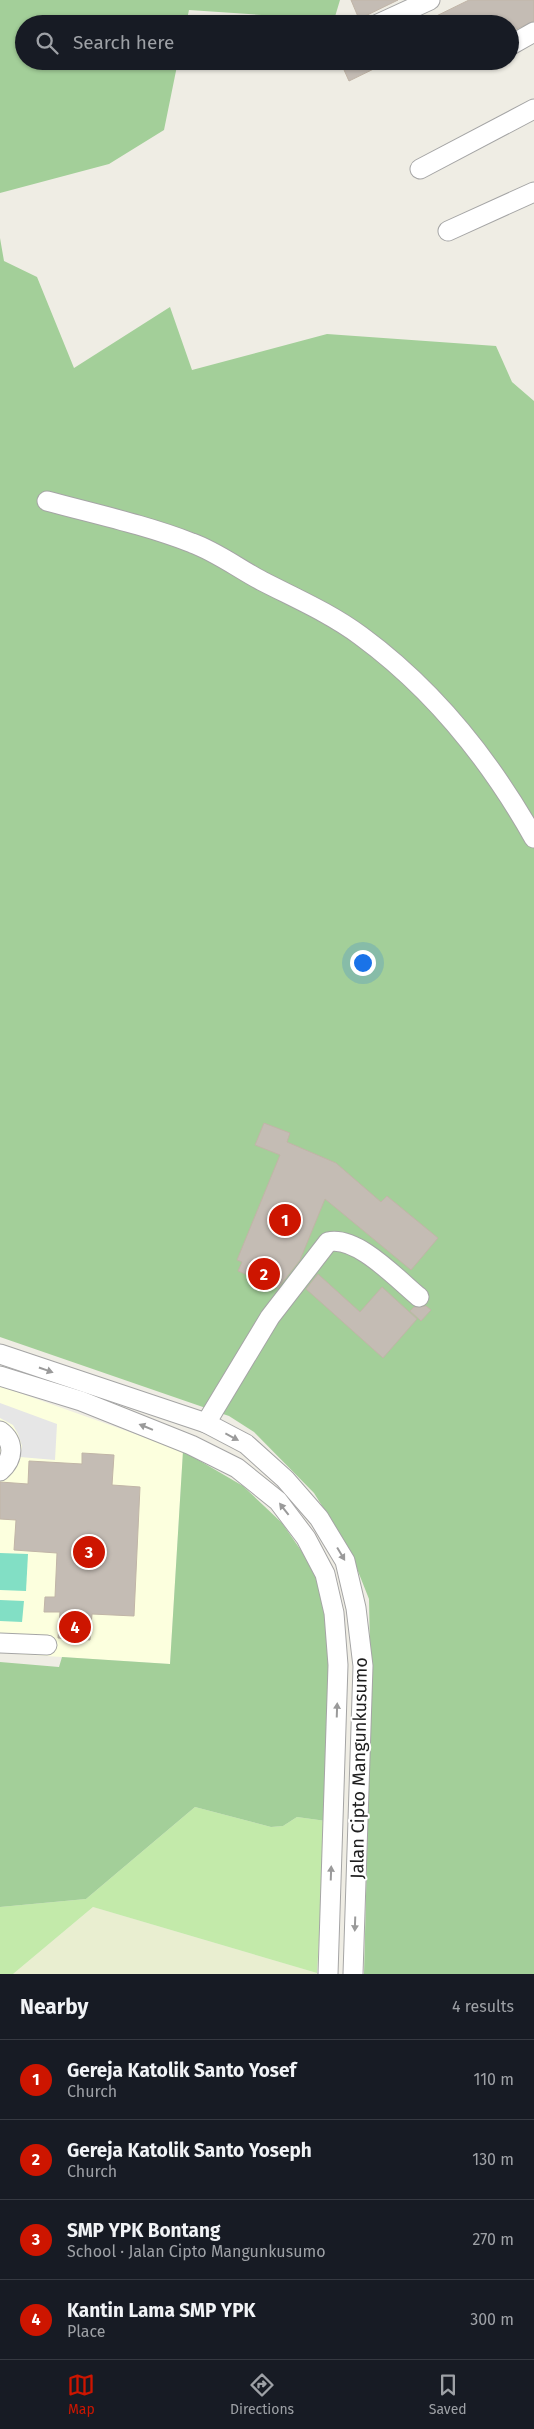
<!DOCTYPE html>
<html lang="en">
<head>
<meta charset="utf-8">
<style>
  :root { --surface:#171b24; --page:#242831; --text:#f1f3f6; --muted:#9ea1a6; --line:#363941; --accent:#cd1500 }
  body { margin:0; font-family:"Fira Sans",sans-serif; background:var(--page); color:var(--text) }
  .you { position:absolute; left:362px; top:962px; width:18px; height:18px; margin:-12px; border:4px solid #fff; border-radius:50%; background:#1a73e8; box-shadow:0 0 0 8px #1a73e833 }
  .badge { display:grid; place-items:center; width:32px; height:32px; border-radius:50%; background:var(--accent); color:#fff; font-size:16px; font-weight:700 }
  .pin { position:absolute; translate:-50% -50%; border:2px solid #fff; box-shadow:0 1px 5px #0006 }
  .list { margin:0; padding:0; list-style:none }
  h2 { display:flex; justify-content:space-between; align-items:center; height:65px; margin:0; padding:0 20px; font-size:21px }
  h2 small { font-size:16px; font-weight:400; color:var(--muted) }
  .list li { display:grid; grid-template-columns:32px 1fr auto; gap:15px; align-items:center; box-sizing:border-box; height:80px; padding:0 20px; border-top:1px solid var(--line) }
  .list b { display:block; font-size:19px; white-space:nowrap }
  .list p { margin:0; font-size:16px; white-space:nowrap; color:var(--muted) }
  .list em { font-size:16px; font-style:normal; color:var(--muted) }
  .icon { flex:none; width:28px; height:28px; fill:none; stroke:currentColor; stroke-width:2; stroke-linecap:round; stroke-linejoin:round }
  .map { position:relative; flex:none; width:534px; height:1974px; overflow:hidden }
  .search { position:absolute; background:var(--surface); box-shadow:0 1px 4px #0004; left:15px; right:15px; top:15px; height:55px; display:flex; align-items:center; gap:12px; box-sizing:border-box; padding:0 18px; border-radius:28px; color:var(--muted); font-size:19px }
  .sheet { height:385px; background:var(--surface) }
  nav { display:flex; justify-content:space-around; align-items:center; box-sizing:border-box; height:70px; border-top:1px solid var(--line); background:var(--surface); font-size:14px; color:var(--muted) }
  nav a { display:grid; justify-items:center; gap:2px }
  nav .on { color:var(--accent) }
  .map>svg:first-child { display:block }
  .education { fill:#fcffde }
  .farmland { fill:#e9eed0 }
  .grass { fill:#c3eaaa }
  .forest { fill:#a3cf99 }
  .pitch { fill:#82dfc5 }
  .parking { fill:#e6e6e6 }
  .building { fill:#c4bcb4; stroke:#c1b5a7 }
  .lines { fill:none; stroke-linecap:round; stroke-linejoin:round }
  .minor-casing { stroke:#a5a5a5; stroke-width:21 }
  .minor { stroke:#fff; stroke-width:19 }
  .oneway { fill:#9a9a9a }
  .labels { text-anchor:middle; stroke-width:4; stroke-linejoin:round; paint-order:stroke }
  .street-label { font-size:18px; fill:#1e1e1e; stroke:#fff }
</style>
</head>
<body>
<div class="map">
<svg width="534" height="1974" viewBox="0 0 534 1974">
  <rect width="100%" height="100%" fill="#efede4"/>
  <!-- education -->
  <path class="education" d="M0,1386l183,65 -13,213 -170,-11z"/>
  <!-- farmland -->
  <path class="farmland" d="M93,1907l224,66v1h-304z"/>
  <!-- grass -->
  <path class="grass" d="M195,1807l76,20 12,-1 14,-9 29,4 -9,152 -224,-66 -80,67h-13v-67l86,-8z"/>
  <!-- forest -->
  <g class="forest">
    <path d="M0,0h340l-6,20 -145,-10 -3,14h-162v37h154l-14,69 -55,34 -109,29z"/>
    <path d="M0,238l4,23 33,16 37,91 96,-61 22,63 135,-36 169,12 16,36 22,19v1573h-170l7,-275 -2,-100 -19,-48 -36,-58 -60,-61 -25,-16 -229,-79z"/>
    <path d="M183,1451l60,35 39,37 34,49 12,41 4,53 -6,155 -29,-4 -14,9 -12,1 -76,-20 -109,92 -86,8v-245l59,5 3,-10 108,7z"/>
  </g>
  <!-- pitch -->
  <g class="pitch">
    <path d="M0,1553l28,1 -2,37 -26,-1z"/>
    <path d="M0,1600l24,1 -2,21 -22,-1z"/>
  </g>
  <!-- parking -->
  <path class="parking" d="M0,1403l57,21 -2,36 -35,-3 2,-11 -4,-12 -5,-9 -13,-7z"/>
  <!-- building -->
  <g class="building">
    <path d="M351,0h47l-39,19z"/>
    <path d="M469,0h65v21l-24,11v-8h-25l-4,-8 -15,8h-46z"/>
    <path d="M340,61h50l-41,20z"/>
    <path d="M264,1123l26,10 -3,9 49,21 45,39 6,-6 51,42 -27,32 -86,-71 -25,61 -22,28 -40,-17 4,-9 -5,-2 43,-105 -25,-10z"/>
    <path d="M318,1274l42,38 22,-25 35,32 -34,39 -77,-69z"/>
    <path d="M426,1306l5,4 -10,11 -11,-10 4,-4z"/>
    <path d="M82,1453l32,2 -2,30 28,2 -6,129 -42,-2 -2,26 -32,-2 2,-26h-16l1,-15h10l2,-44 -43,-3 2,-30 -16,-1v-37l28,2 1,-23 53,3z"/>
  </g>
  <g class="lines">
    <defs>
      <g id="minor">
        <path d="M378,24l52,-24"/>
        <path d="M511,45l23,-13"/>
        <path d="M420,169l114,-60"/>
        <path d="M448,231l86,-39"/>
        <path d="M47,501c48,13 99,24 145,42 25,9 47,26 70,38 33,17 68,32 99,55 72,53 129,124 173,202"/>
        <path d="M0,1354l206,69 40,21 39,35 34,39 26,43 11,47 7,58 -10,308"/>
        <path d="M0,1376l81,25 110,44 46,23 41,33 28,37 19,36 9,39 4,52 -10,309"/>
        <path d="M206,1423l64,-106 58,-75c29,-7 70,38 91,55"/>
        <path d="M0,1431c15,11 14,28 0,40"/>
        <path d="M0,1643l47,2"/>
      </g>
    </defs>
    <!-- minor casing -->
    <use href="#minor" class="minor-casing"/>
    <!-- minor -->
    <use href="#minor" class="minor"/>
  </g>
  <!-- one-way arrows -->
  <defs><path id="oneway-solid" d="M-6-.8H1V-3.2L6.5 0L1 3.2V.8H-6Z" transform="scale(1.25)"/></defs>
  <g class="oneway">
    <use href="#oneway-solid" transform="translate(46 1370) rotate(19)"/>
    <use href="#oneway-solid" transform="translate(146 1427) rotate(-158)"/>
    <use href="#oneway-solid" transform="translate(232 1437) rotate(28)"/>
    <use href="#oneway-solid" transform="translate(284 1509) rotate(-128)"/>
    <use href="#oneway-solid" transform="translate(341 1554) rotate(59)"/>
    <use href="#oneway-solid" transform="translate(337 1710) rotate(-88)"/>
    <use href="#oneway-solid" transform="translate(331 1873) rotate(-88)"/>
    <use href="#oneway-solid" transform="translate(355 1924) rotate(92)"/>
  </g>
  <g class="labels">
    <!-- street labels -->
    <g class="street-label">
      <text transform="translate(359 1768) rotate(-89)" y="6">Jalan Cipto Mangunkusumo</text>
    </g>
  </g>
</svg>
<div class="you"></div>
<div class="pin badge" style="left:285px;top:1220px">1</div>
<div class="pin badge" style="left:264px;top:1274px">2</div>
<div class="pin badge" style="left:89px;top:1552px">3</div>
<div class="pin badge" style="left:75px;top:1627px">4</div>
<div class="search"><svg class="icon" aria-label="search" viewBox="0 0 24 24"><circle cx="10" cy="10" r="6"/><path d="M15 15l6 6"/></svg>Search here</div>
</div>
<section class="sheet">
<h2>Nearby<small>4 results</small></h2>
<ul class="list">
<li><span class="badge">1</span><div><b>Gereja Katolik Santo Yosef</b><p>Church</p></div><em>110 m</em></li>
<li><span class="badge">2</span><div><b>Gereja Katolik Santo Yoseph</b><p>Church</p></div><em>130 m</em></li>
<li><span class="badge">3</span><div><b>SMP YPK Bontang</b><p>School · Jalan Cipto Mangunkusumo</p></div><em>270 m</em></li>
<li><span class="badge">4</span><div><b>Kantin Lama SMP YPK</b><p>Place</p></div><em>300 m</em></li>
</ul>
</section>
<nav>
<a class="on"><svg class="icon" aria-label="map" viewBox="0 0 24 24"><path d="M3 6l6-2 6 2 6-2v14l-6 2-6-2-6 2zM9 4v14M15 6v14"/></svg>Map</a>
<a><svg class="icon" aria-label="directions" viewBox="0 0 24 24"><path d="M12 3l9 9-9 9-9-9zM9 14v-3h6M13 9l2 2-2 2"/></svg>Directions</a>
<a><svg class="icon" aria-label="saved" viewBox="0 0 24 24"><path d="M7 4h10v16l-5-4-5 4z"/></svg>Saved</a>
</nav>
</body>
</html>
